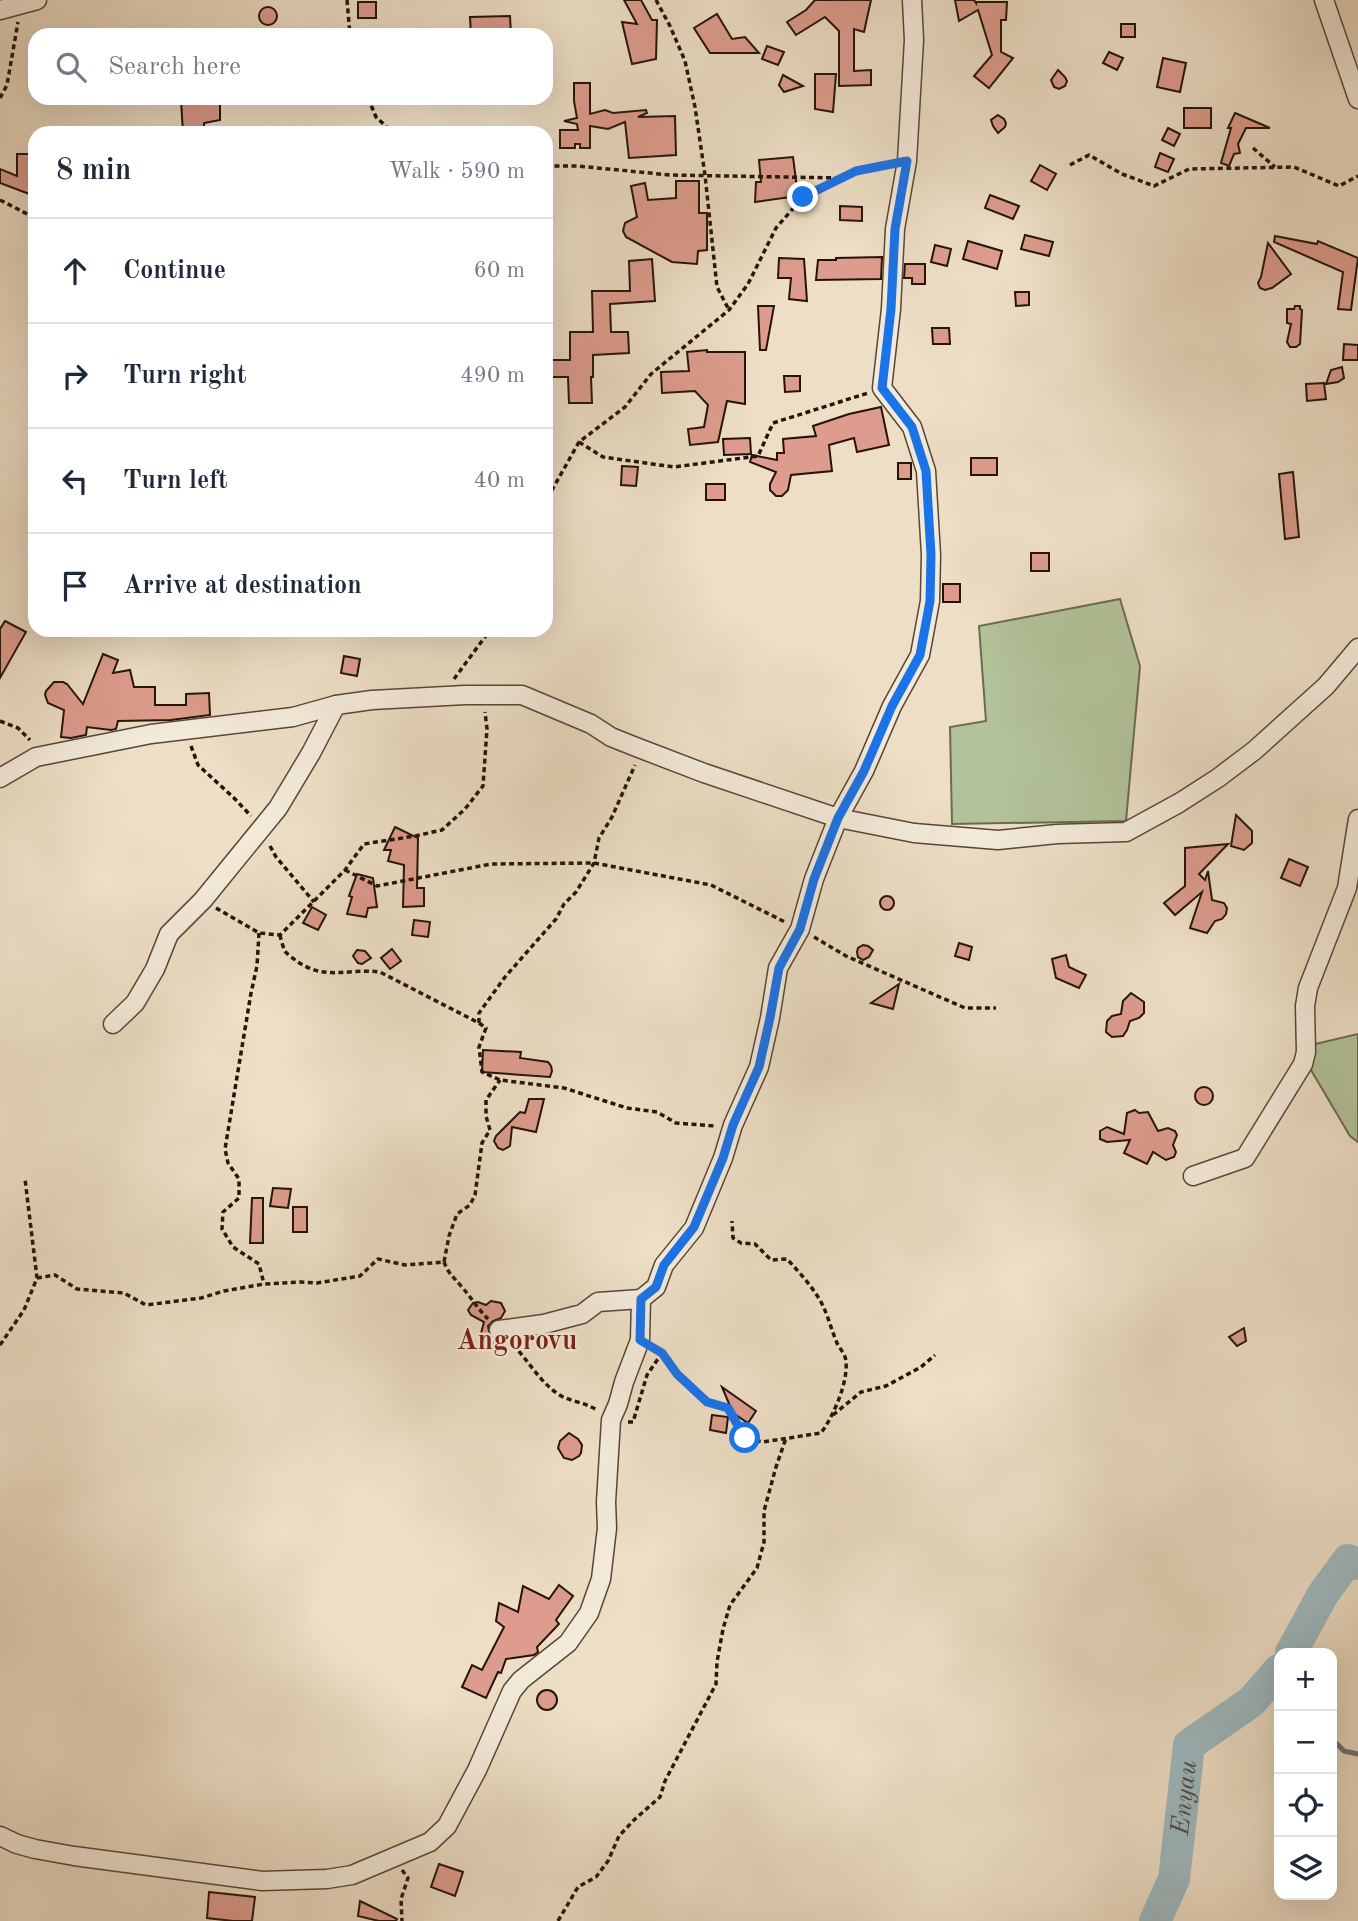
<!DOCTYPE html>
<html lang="en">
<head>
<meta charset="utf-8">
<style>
  :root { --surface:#fff; --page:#f2f2f3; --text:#1f2937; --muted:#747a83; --line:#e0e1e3 }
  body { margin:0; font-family:"Old Standard TT",serif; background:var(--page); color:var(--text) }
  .controls { position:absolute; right:21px; bottom:21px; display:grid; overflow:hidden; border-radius:14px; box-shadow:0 7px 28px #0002 }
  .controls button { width:63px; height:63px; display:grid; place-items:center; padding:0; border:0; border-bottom:2px solid var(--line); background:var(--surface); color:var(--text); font:35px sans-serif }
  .stop { position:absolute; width:21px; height:21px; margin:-16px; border:5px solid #1a73e8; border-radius:50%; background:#fff }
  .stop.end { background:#1a73e8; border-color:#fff; box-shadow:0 2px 7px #0008 }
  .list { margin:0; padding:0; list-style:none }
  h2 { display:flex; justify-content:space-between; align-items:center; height:91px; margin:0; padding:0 28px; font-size:30px }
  h2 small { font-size:23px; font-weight:400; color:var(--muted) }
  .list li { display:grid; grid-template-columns:46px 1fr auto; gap:21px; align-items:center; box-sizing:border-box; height:105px; padding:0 28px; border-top:2px solid var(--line) }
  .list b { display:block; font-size:26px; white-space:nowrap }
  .list em { font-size:23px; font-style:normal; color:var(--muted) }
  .icon { flex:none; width:38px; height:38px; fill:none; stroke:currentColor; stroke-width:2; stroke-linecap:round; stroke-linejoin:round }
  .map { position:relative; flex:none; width:1358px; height:1921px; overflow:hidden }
  .search { position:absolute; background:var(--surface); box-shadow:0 7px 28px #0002; left:28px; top:28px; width:525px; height:77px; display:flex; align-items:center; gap:18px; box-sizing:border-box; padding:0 24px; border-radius:21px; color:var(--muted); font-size:26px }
  .panel { position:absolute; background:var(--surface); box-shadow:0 7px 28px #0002; left:28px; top:126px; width:525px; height:511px; border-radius:21px }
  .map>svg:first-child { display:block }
  .green { fill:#b2c299; stroke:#6c6a52; stroke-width:2 }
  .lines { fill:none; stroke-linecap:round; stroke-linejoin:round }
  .stream { stroke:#6e7777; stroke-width:5 }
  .river { stroke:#9eb9bf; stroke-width:32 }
  .building { fill:#dd9c8d; stroke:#25130c; stroke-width:2 }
  .minor-casing { stroke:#57463a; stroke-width:21 }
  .path { stroke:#25130c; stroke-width:3.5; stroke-dasharray:5 3.5; stroke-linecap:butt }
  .minor { stroke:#f3ead9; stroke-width:18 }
  .route { stroke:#1a73e8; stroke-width:9 }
  .labels { text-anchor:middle; stroke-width:5; stroke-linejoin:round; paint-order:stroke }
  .water-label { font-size:26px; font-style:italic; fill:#4f4d4b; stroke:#f3ead9 }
  .quarter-label { font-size:28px; font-weight:bold; fill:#7a1f14; stroke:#f3ead9 }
</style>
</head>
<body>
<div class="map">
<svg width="1358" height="1921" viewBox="0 0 1358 1921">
  <rect width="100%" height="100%" fill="#eddec5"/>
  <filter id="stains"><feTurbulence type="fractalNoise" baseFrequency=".00286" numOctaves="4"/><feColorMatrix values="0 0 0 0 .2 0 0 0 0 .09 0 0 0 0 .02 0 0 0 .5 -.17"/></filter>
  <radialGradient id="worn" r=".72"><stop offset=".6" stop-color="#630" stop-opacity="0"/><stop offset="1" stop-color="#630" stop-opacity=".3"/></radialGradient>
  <!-- green -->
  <g class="green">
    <path d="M1120,599l20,67 -14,155 -174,3 -2,-97 36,-6 -7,-95z"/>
    <path d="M1358,1034v108l-8,-6 -39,-66 4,-26z"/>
  </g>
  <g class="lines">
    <!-- stream -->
    <path class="stream" d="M1332,1739l12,12 14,3"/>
    <!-- river -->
    <g class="river">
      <path d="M1291,1653l32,-59 25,-34 10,4"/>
      <path id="s1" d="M1155,1921l19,-42 15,-134 62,-43 28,-32"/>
    </g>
  </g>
  <!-- building -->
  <g class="building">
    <path d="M624,0h17l11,20h5l-1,39 -24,5 -10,-42 15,2z"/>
    <path d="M815,0h56l-7,32 -10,-3v42l17,-1v15l-32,1v-55l-14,-14 -29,18 -9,-13 19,-12z"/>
    <path d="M955,0h19l2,3v-1h31l-1,18h-5v32l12,6 -24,30 -15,-12 18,-21 -14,-45 -19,11z"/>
    <rect x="358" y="2" width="18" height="16"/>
    <circle cx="268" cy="16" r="9"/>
    <path d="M717,14l15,25 13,-2 14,16h-49l-16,-25z"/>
    <path d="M510,16l1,19h-40l-1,-18z"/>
    <rect x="1121" y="24" width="14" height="13"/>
    <path d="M767,46l17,6 -6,13 -16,-6z"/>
    <path d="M1109,52l14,6 -6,12 -14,-7z"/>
    <path d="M1163,58l23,5 -6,29 -23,-5z"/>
    <path d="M1058,70l7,7 2,4 -2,5 -6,3 -5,-2 -3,-7z"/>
    <path d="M815,74h21l-3,38 -18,-3z"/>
    <path d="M783,75l20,11 -19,6 -5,-7z"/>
    <path d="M574,83h16v31l15,-4 8,3 33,-3 1,3 -9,4 37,-1 1,39 -47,3 -4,-36 -17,7 -18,-3v22h-10v-4h-5v4h-15v-18h18l-1,-6 -13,-3 13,-3 -3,-17z"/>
    <path d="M187,98h33v22l-16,3v10h-21l-2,-33h7z"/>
    <rect x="1184" y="108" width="27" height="20"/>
    <path d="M1235,113l35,15h-24l-8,16 2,9 -6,1 -5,12 -8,-3 10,-35h-3z"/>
    <path d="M998,115l6,4 2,4 -1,4 -7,6 -5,-7 -2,-6z"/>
    <path d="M1168,128l12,6 -6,12 -12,-6z"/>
    <path d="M1160,153l14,6 -6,13 -13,-5z"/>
    <path d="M17,154h15v41l-32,-12v-14l17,7z"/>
    <path d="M793,157l5,39 -43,6 1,-20h5l-2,-22z"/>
    <path d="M1040,165l16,9 -9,16 -16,-9z"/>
    <path d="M676,181h23v32h8v37l-9,1 -1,13 -25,-2 -46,-25 -3,-6 2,-8 12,-6 -6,-31 14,-3 3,17 28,-2z"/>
    <path d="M990,195l29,11 -6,13 -28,-11z"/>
    <path d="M840,206l22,1v14l-22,-1z"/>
    <path d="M1025,235l28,7 -4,14 -28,-7z"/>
    <path d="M1275,236l42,8 1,-3 40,17 -7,52 -13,-1 5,-37 -69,-30z"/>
    <path d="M968,241l34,10 -5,18 -34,-10z"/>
    <path d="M1268,243l23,31 -19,14 -7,2 -5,-2 -2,-5 3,-6z"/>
    <path d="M935,245l16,4 -4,17 -16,-4z"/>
    <path d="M882,257l-1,22 -65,1 2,-20h18v-2z"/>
    <path d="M779,258l25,1 3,42 -18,-2 2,-21h-13z"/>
    <path d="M652,259l3,42 -45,3 1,28h17l1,21 -36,2v22h-2l1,26h-23l-1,-26h-21v-17h23v-28h23l-1,-41h38l-1,-30z"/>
    <path d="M905,264h20v20h-13v-6h-8z"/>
    <path d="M1015,292h14v13l-13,1z"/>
    <path d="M758,306h16l-8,44h-6z"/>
    <path d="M1295,306h5v3l2,1 -2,34 -4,3h-6l-3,-5 4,-18 -4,-1v-14h7z"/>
    <path d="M932,328h17l1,16h-17z"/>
    <path d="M1344,344l14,1v15h-15z"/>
    <path d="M707,350v2h38v52l-18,-3 -9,41 -28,3 -2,-16 16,-2 4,-22 -13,-14 -33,2 -1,-21 28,-1 -2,-19z"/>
    <path d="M1342,367l2,11 -6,4 -12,2 5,-14z"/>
    <path d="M784,376h16v15l-15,1z"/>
    <path d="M1324,383l2,16 -19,2 -1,-17z"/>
    <path d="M881,407l8,38 -32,7 -3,-14 -25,7 3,26 -41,4 -3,15 -6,6h-6l-6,-6v-6l6,-12 -26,-10 2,-7 25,5v-7h7l-1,-14 33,-3 -3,-10 36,-12z"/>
    <path d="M750,438l1,16 -27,1 -1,-16z"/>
    <rect x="971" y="458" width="26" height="17"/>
    <rect x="898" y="463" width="13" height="16"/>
    <path d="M622,466l16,1 -2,19 -15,-1z"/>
    <path d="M1293,472l6,65 -14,2 -6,-65z"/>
    <rect x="706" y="484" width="19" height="16"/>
    <rect x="1031" y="553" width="18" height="18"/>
    <rect x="943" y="584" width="17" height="18"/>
    <path d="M5,621l21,11 -26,46v-49z"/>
    <path d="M103,654l15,6 -5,13 17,-3 4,17h21v18h31v-11l23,-1 1,22 -39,5 -53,1 -2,8 -5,1 -24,-3 -1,8 -15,3 -10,-1 3,-27 -16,-7 -3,-8 1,-4 8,-9h9l4,2 16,20z"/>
    <path d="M344,656l16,3 -3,17 -16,-3z"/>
    <path d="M1236,815l16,16v12l-8,7 -13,-4z"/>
    <path d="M395,827l23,11 -1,50h7v18l-21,1 1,-42 -16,-4 3,-11h-7z"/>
    <path d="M1228,844l-29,30 6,6 3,-9 4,29 12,3 3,5 -1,6 -4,5 -7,2 -8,12 -17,-5 12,-36 -27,23 -11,-12 21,-17v-38z"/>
    <path d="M1289,859l19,8 -8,19 -19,-8z"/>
    <path d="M357,874l16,4 4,29 -9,1 -2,9 -19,-3 5,-17 -3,-1z"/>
    <circle cx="887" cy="903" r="7"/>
    <path d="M312,907l14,8 -8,15 -15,-7z"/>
    <path d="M414,920l16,2 -2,15 -16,-2z"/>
    <path d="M959,943l13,4 -3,13 -14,-4z"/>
    <path d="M863,945l5,1 5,4 -4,7 -6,3 -5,-3 -1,-5 1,-4z"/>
    <path d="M392,949l9,12 -11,8 -9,-11z"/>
    <path d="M357,950l8,1 6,7 -9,6 -4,-1 -5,-7z"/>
    <path d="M1066,955l3,12 17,8 -7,13 -23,-10 -4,-19z"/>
    <path d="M899,984l-6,25 -22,-6z"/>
    <path d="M1131,993l13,9v11l-5,5 -9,3 -3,9 -4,6 -11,1 -6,-5 1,-11 5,-5 9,-2 2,-13z"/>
    <path d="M483,1050l38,2 -1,6 28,4 3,4 1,5 -2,6 -68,-5z"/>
    <circle cx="1204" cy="1096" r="9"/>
    <path d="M529,1099h15l-8,33 -24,-5 -2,19 -7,4 -5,-2 -4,-7 2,-5 24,-24 5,1z"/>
    <path d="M1135,1110l4,3 9,-1 10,19 10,-3 7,3 2,4 -4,10 3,7 -2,5 -8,3 -13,-8 -6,12 -23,-11 6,-13 -23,2 -7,-3v-8l7,-4 17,7 3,-21z"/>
    <path d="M273,1188l18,1 -3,19 -18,-2z"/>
    <path d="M252,1198h11v45h-13z"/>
    <rect x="293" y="1207" width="14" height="25"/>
    <path d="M491,1301l10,2 4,8 -4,7 -8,3 -5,5 2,10 4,4 -1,5 -14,-4 5,-19 -13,-7 -3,-5 5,-7 5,-1 8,3z"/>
    <path d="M1244,1328l2,13 -9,5 -8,-9z"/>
    <path d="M722,1387l34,24 -8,12 -15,-10z"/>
    <path d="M712,1415l16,2 -2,16 -16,-3z"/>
    <path d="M569,1433l9,6 4,6 -1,8 -2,3 -7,4 -8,-2 -6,-10 2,-7z"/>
    <path d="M559,1585l14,11 -17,24 3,4 -22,23 1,5 -4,3 -28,4 -5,14 -3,-1 -12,26 -24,-11 10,-22 10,5 22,-43 -8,-6 3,-18 19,9 5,-26 26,13z"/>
    <circle cx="547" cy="1700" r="10"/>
    <path d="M439,1864l24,8 -8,24 -24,-9z"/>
    <path d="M209,1892l46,5 -3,24h-19l-26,-3z"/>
    <path d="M360,1901l37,18 -1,2h-17l-21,-5z"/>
  </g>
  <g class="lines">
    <defs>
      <g id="minor">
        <path d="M1324,0l34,99"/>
        <path d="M0,10l37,-10"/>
        <path d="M0,778l36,-21 115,-23 142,-17 43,-12 36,-5 93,-5h57l69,29 20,13 25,10 68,26 134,45 76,15 84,7 59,-6 69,-2 53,-29 39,-25 37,-28 71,-64 32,-38"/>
        <path d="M113,1024l22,-21 20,-34 14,-35 34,-34 75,-92 33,-55 25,-48"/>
        <path d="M1193,1176l52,-18 58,-94 3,-12 -1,-46 3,-18 39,-100 11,-69"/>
        <path d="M499,1330l45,-6 38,-10 16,-12 43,-3 15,-12 8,-22 30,-37 29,-70 10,-33 26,-58 11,-49 8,-50 22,-39 14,-50 24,-61 26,-47 28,-65 28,-51 10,-54 1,-46 -5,-84 -14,-44 -30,-39 9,-79 4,-80 12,-68 7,-121 -2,-40"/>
        <path d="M0,1836l17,8 18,5 39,7 188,25 65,-2 25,-4 78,-33 17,-16 30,-56 35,-79 9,-11 47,-37 21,-30 12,-34 6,-51 -1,-26 5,-82 7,-16 6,-22 16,-42 1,-41"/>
      </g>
    </defs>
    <!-- minor casing -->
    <use href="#minor" class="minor-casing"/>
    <!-- path -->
    <g class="path">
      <path d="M347,0l3,35"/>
      <path d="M656,0l14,26 15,35 10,46 10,68 12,112 12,23"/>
      <path d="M0,98l7,-13 11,-63"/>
      <path d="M368,98l8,19 17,16"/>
      <path d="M1253,148l22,19"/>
      <path d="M1070,165l19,-10 33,19 32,12 35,-17 105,-2 45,19 19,-10"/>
      <path d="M546,166h31l93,9 169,3"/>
      <path d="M0,200l35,18"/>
      <path d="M579,442l24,15 71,10 84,-11 15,-33 95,-30"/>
      <path d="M546,497l6,-7 27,-48 46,-35 26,-33 78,-64 19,-26 28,-56 27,-31 53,-26 35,-7"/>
      <path d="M454,679l36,-49"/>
      <path d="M0,721l18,7 12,12"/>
      <path d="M191,746l7,19 36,33 17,18"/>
      <path d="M270,846l6,11 38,45"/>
      <path d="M345,870l32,16 114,-22 103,-1 117,22 74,37"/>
      <path d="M216,908l43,25 21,2 65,-65 19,-26 51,-8 27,-6 23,-21 18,-23 4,-57 -2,-17"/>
      <path d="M259,933l-2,33 -6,27 -26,156 3,14 11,16v19l-16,14 -1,17 11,18 26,17 5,20"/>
      <path d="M280,935c1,5 3,12 5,16 2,3 6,6 9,8 29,23 53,9 86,13l99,51 7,5 -7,19 3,25 18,8 64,8 63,20 30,4 19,11 39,3"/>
      <path d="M814,937l32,19 119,52h31"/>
      <path d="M479,1023v-10l26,-36 51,-58 8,-15 12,-12 18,-29 5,-25 13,-21 23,-52"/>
      <path d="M444,1262c5,13 9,14 17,24 10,11 16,22 27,33"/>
      <path d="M37,1278l18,-3 22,14 47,4 22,12 55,-7 23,-7 40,-7 37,-2 16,1 43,-7 18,-17 27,6 39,-3 5,-26 8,-22 13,-9 5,-10 7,-52 8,-13 -4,-14v-16l14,-20"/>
      <path d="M0,1345l24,-35 13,-32 -12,-99"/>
      <path d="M513,1345c15,15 26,36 45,49 12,8 28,8 40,17"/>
      <path d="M653,1348l9,5 15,21 30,28 21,6 17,30 18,4 58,-9c12,-16 27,-50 25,-71 0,-7 -6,-13 -9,-19 -6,-14 -9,-28 -16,-41 -9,-16 -22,-30 -34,-43l-16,1 -16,-16 -14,-1 -8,-5 -1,-17"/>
      <path d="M833,1415l28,-23 25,-6 35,-19 14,-12"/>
      <path d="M628,1422h5l14,-47 15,-22"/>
      <path d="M402,1870l6,8 -7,21 1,22"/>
      <path d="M558,1921l20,-34 18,-10 12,-16 11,-25 15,-16 26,-23 5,-16 51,-97 1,-22 6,-33 7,-24 27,-37 7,-26v-31l12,-44 10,-29"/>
    </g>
    <!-- minor -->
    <use href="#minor" class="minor"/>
  </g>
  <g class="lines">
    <!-- route -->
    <path class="route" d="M745,1438l-17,-30 -21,-6 -30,-28 -15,-21 -22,-13 1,-41 15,-12 8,-22 30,-38 29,-69 10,-33 26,-58 11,-49 9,-50 21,-39 14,-50 24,-61 26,-47 28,-65 28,-51 10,-54 1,-46 -5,-84 -14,-44 -30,-39 9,-79 4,-80 12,-68 -51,10 -53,26"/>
  </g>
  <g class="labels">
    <!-- water labels -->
    <g class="water-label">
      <text dy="9" stroke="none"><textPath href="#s1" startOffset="128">Enyau</textPath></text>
    </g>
    <!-- quarter labels -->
    <g class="quarter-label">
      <text x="517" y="1349">Angorovu</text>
    </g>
  </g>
  <rect width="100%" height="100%" filter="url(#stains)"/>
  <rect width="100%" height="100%" fill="url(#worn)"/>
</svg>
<div class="controls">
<button>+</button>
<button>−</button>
<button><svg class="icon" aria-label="locate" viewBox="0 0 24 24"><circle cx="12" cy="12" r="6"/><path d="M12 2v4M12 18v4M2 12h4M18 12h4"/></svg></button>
<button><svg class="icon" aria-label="layers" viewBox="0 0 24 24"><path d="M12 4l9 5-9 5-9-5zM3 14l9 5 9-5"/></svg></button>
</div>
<div class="stop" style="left:745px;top:1438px"></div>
<div class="stop end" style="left:803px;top:197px"></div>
<div class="search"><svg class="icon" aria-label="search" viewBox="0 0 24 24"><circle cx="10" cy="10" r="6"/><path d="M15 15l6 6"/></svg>Search here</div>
<section class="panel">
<h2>8 min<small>Walk · 590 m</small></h2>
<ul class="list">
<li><svg class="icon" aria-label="ahead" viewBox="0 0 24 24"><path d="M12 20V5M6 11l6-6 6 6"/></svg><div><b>Continue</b></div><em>60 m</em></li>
<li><svg class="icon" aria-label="right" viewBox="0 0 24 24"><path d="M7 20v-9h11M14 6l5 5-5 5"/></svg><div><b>Turn right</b></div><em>490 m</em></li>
<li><svg class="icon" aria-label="left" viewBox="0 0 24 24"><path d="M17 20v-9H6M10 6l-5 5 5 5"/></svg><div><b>Turn left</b></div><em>40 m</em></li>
<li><svg class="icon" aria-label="arrive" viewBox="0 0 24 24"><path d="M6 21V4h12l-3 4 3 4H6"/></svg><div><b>Arrive at destination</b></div></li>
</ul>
</section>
</div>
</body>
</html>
